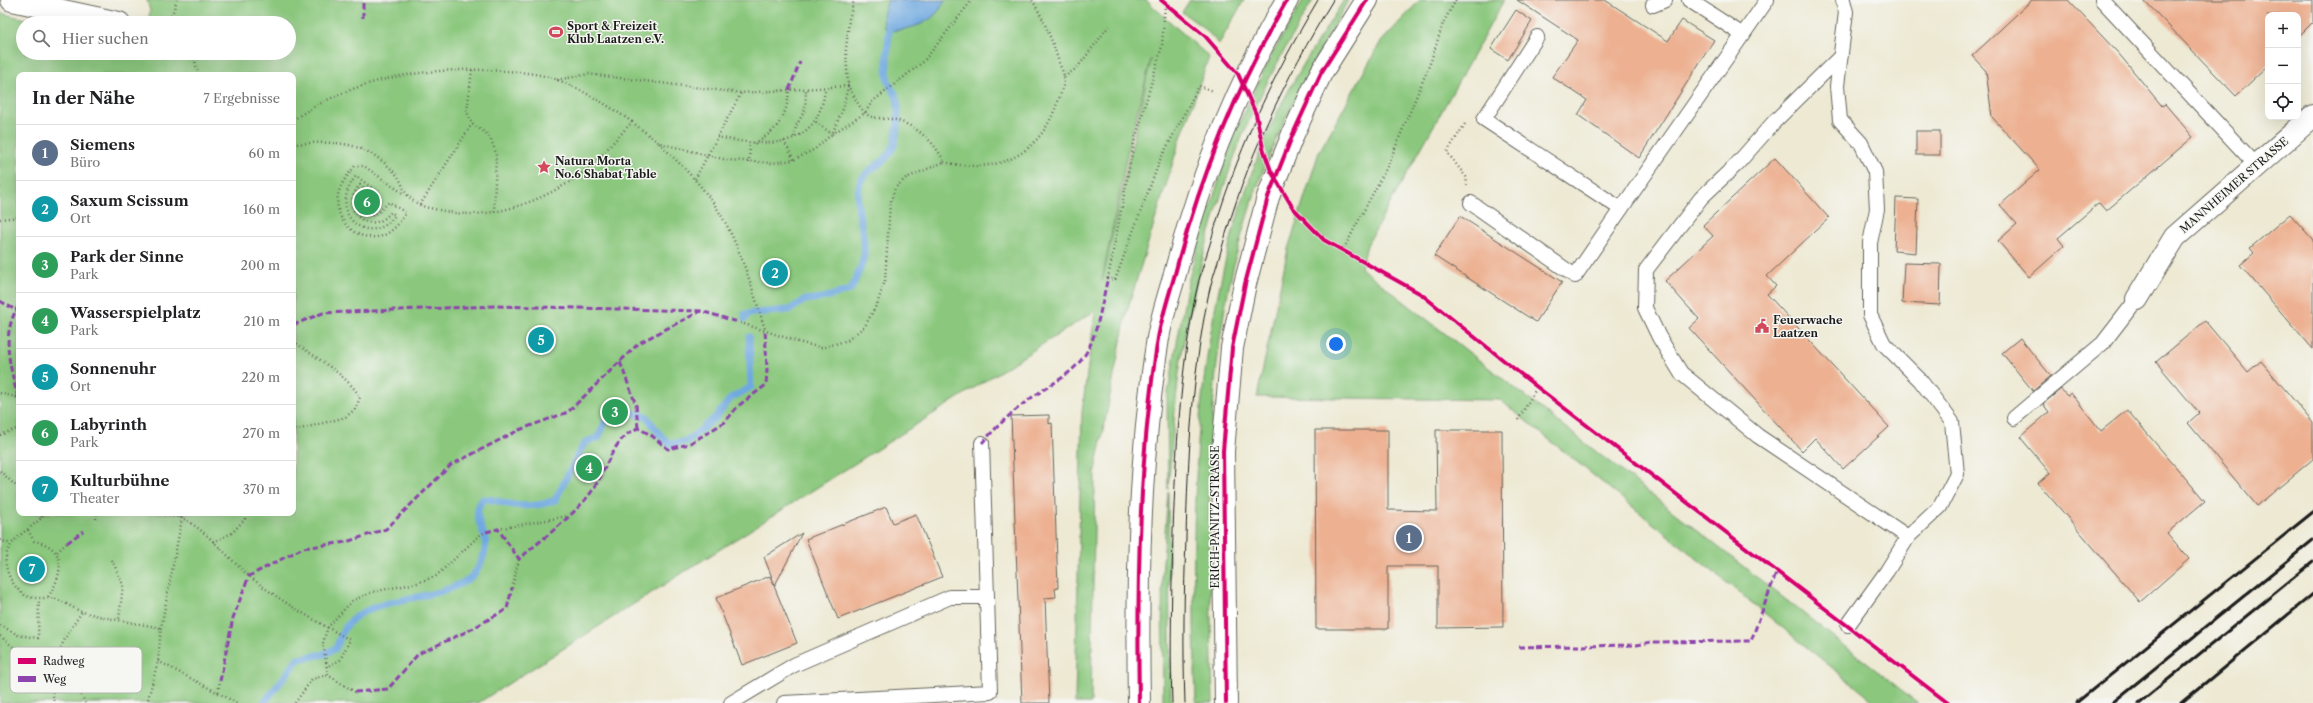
<!DOCTYPE html>
<html lang="de">
<head>
<meta charset="utf-8">
<style>
  :root { --surface:#fff; --page:#f2f2f2; --text:#202124; --muted:#757577; --line:#e0e0e0; --accent:#d1495b }
  body { margin:0; font-family:"Libre Caslon Text",serif; background:var(--page); color:var(--text) }
  .controls { position:absolute; right:12px; top:12px; display:grid; overflow:hidden; border-radius:8px; box-shadow:0 4px 16px #0002 }
  .controls button { width:36px; height:36px; display:grid; place-items:center; padding:0; border:0; border-bottom:1px solid var(--line); background:var(--surface); color:var(--text); font:20px sans-serif }
  .you { position:absolute; left:1336px; top:344px; width:14px; height:14px; margin:-10px; border:3px solid #fff; border-radius:50%; background:#1a73e8; box-shadow:0 0 0 6px #1a73e833 }
  .badge { display:grid; place-items:center; width:26px; height:26px; border-radius:50%; background:var(--accent); color:#fff; font-size:13px; font-weight:700 }
  .pin { position:absolute; translate:-50% -50%; border:2px solid #fff; box-shadow:0 1px 4px #0006 }
  .list { margin:0; padding:0; list-style:none }
  h2 { display:flex; justify-content:space-between; align-items:center; height:52px; margin:0; padding:0 16px; font-size:17px }
  h2 small { font-size:13px; font-weight:400; color:var(--muted) }
  .list li { display:grid; grid-template-columns:26px 1fr auto; gap:12px; align-items:center; box-sizing:border-box; height:56px; padding:0 16px; border-top:1px solid var(--line) }
  .list b { display:block; font-size:15px; white-space:nowrap }
  .list p { margin:0; font-size:13px; white-space:nowrap; color:var(--muted) }
  .list em { font-size:13px; font-style:normal; color:var(--muted) }
  .icon { flex:none; width:22px; height:22px; fill:none; stroke:currentColor; stroke-width:2; stroke-linecap:round; stroke-linejoin:round }
  .map { position:relative; flex:none; width:2313px; height:703px; overflow:hidden }
  .search { position:absolute; background:var(--surface); box-shadow:0 4px 16px #0002; left:16px; top:16px; width:280px; height:44px; display:flex; align-items:center; gap:10px; box-sizing:border-box; padding:0 14px; border-radius:22px; color:var(--muted); font-size:15px }
  .panel { position:absolute; background:var(--surface); box-shadow:0 4px 16px #0002; left:16px; top:72px; width:280px; height:444px; border-radius:8px }
  .map>svg:first-child { display:block }
  .green { fill:#8bc87e; stroke:#54724d; fill-rule:evenodd }
  .water { fill:#70a9e0; stroke:#46627e }
  .lines { fill:none; stroke-linecap:round; stroke-linejoin:round }
  .stream { stroke:#70a9e0; stroke-width:7 }
  .building { fill:#edb192 }
  .lane-casing { stroke:#65645c; stroke-width:16 }
  .street-casing { stroke:#65645c; stroke-width:24 }
  .secondary-casing { stroke:#65645c; stroke-width:24 }
  .path { stroke:#65645c; stroke-width:2.5; stroke-dasharray:1 3; stroke-linecap:butt }
  .lane { stroke:#fff; stroke-width:14 }
  .street { stroke:#fff; stroke-width:22 }
  .secondary { stroke:#fff; stroke-width:22 }
  .tram { stroke:#1c1c1c; stroke-width:1 }
  .rail { stroke:#1c1c1c; stroke-width:3 }
  .path-bridge { stroke:#65645c; stroke-width:2.5; stroke-dasharray:1 3; stroke-linecap:butt }
  .quiet { stroke:#8e44ad; stroke-width:3; stroke-dasharray:6 3; stroke-linecap:butt }
  .cycleway-casing { stroke:#f6f6f2; stroke-width:6 }
  .cycleway { stroke:#d6006c; stroke-width:4 }
  .labels { text-anchor:middle; stroke-width:3; stroke-linejoin:round; paint-order:stroke }
  .poi-label { font-size:11px; font-weight:bold; fill:#1c1c1c; stroke:#f6f6f2; text-anchor:start }
  .street-label { font-size:11px; fill:#1c1c1c; stroke:#f6f6f2 }
  .key { fill:#f6f6f2; stroke:#b5b5b2; stroke-width:1 }
  .key-label { font-size:11px; fill:#1c1c1c }
</style>
</head>
<body>
<div class="map">
<svg width="2313" height="703" viewBox="0 0 2313 703">
  <rect width="100%" height="100%" fill="#f6f6f2"/>
  <filter id="ink" filterUnits="userSpaceOnUse"><feTurbulence type="fractalNoise" baseFrequency=".025" numOctaves="2"/><feDisplacementMap in="SourceGraphic" scale="8" xChannelSelector="R" yChannelSelector="G"/><feConvolveMatrix kernelMatrix="1 2 1 2 8 2 1 2 1" color-interpolation-filters="sRGB"/></filter>
  <filter id="wash" filterUnits="userSpaceOnUse"><feTurbulence type="fractalNoise" baseFrequency=".012" numOctaves="4" result="noise"/><feDisplacementMap in="SourceGraphic" scale="16" xChannelSelector="R" yChannelSelector="G"/><feGaussianBlur stdDeviation="0.9" result="paint"/><feColorMatrix in="noise" values="0 0 0 0 0 0 0 0 0 0 0 0 0 0 0 0 0 1.4 0 .05"/><feComposite in="paint" operator="in"/></filter>
  <g filter="url(#wash)">
    <rect width="100%" height="100%" fill="#ede9d3"/>
    <!-- green -->
    <g class="green">
      <path d="M147,0h999l63,57 -31,89 -51,165 -32,160 -4,232h-16l7,-291 13,-101 -617,392h-478v-690l44,10h-21v30h266v-30h-141l2,-12zM1151,59l-49,222 28,-141zM19,75h274v438h-274z"/>
      <path d="M1190,0h54l-25,44 -14,-15 -23,-17z"/>
      <path d="M1303,0h10c-25,42 -49,86 -69,132 -25,61 -48,144 -60,209 -9,49 -11,99 -16,148l-1,-91 21,-116 14,-50 33,-100 35,-74z"/>
      <path d="M1344,0l4,1c-44,76 -85,155 -108,240 -41,149 -30,309 -27,462h-17c-6,-199 -6,-397 77,-582 20,-42 46,-82 71,-121z"/>
      <path d="M1420,0h84l-137,245 -6,23 557,435h-42l-376,-303 -243,-3 31,-148 31,-97 61,-109z"/>
      <path d="M1168,491l3,212h-8l-1,-127z"/>
    </g>
    <!-- water -->
    <path class="water" d="M888,0h57c-10,23 -32,29 -56,31l-5,-4 -1,-13z"/>
    <g class="lines">
      <!-- stream -->
      <g class="stream">
        <path d="M745,319v-5l44,-4 16,-10 17,-2 29,-8c4,-11 11,-23 13,-34 3,-25 -12,-49 -4,-73 6,-16 26,-17 34,-38 3,-9 6,-40 2,-49 -2,-5 -7,-10 -8,-16 -3,-16 0,-32 1,-49"/>
        <path d="M264,703l34,-44 26,-5 12,-6c3,-7 6,-18 12,-24 25,-30 91,-21 123,-47 9,-8 17,-28 14,-39 -5,-15 -13,-25 -2,-39 13,0 20,5 31,6 13,2 29,0 41,-5 7,-11 24,-52 31,-58 4,-2 9,-3 12,-4l9,-20 18,-6 21,4 15,20 9,8 17,-3 28,-23 16,-20 20,-11 -2,-50"/>
      </g>
    </g>
    <g id="blocks">
      <!-- building -->
      <g class="building">
        <path d="M1517,0h88l63,41 14,-21 32,20 -75,118 -61,-43 9,-15 -35,-23 26,-37z"/>
        <path d="M2032,0h36l51,54 43,52 3,-2 28,33 -87,74 -7,-8 -41,35 6,8 -35,31 -31,-36 19,-17 -17,-19 40,-35 -48,-53 -6,-46 -14,-15z"/>
        <path d="M2144,0h169v22l-15,15v-22h-30v51l-32,30z"/>
        <path d="M1516,10l16,11 -24,39 -17,-11z"/>
        <rect x="1916" y="131" width="24" height="24"/>
        <path d="M1775,158l54,60 -62,58 9,10 -9,8 122,133 -46,42 -28,-31 -13,13 -113,-123 10,-9 -34,-38 48,-45 -10,-11z"/>
        <path d="M1896,198l22,1 -2,54 -22,-2z"/>
        <path d="M2290,214l23,26v109l-73,-84 14,-12 -4,-5z"/>
        <path d="M1460,216l102,66 -26,40 -102,-66z"/>
        <path d="M1904,263l37,1 -1,41 -38,-2z"/>
        <path d="M2205,321l43,51 13,-11 52,62v36l-56,47 -69,-83 11,-10 -43,-51z"/>
        <path d="M2020,338l31,38 -18,15 -31,-38z"/>
        <path d="M2061,389l6,7 4,-3 30,38 26,-21 78,91 -38,32 22,26 -49,43 -102,-119 12,-10 -30,-36 29,-25 -6,-8z"/>
        <path d="M1049,415v9l3,-1 6,165 -3,1 1,8 -11,1 4,105h-27l-11,-287z"/>
        <path d="M1315,430h73v80l49,1 -1,-81h66l1,197 -65,1v-62h-50v63h-72z"/>
        <path d="M886,507l7,16 23,-9 26,63 -104,42 -32,-80z"/>
        <path d="M802,533l-27,52 -11,-28z"/>
        <path d="M770,576l27,67 -55,22 -26,-67z"/>
      </g>
    </g>
  </g>
  <g filter="url(#ink)">
    <use href="#blocks" fill-opacity="0" stroke="#65645c" stroke-width="1"/>
    <g class="lines">
      <defs>
        <g id="lane">
          <path d="M1689,0l54,35"/>
          <path d="M2102,0l154,165"/>
          <path d="M1653,5l12,-5"/>
          <path d="M1537,37l-53,82 137,90 146,-209"/>
          <path d="M1841,56l-67,66 -37,42 -36,34 -55,72 -1,38 14,29 22,36 77,63 150,101 32,-30 17,-33 -5,-52 -32,-42 -36,-36 -14,-29v-72l7,-34 -2,-37 -14,-29 -21,-23 -3,-34 9,-74 -3,-12"/>
          <path d="M1471,203l104,73 46,-67"/>
          <path d="M2014,418l89,-75 34,-44"/>
          <path d="M982,443l5,154"/>
          <path d="M1848,625l39,-54 21,-34"/>
          <path d="M731,703l63,-38 156,-68h37l3,95 -206,11"/>
        </g>
        <g id="street">
          <path d="M12,0l107,23"/>
          <path d="M2137,299l38,-62 138,-121"/>
        </g>
        <g id="secondary">
          <path d="M1139,703c-2,-122 0,-245 19,-365 4,-22 11,-43 17,-64 25,-96 62,-188 112,-274"/>
          <path d="M1226,703l-3,-252 9,-103 13,-64 23,-87 25,-63 28,-61 46,-73"/>
        </g>
      </defs>
      <!-- lane casing -->
      <use href="#lane" class="lane-casing"/>
      <!-- street casing -->
      <use href="#street" class="street-casing"/>
      <!-- secondary casing -->
      <use href="#secondary" class="secondary-casing"/>
      <!-- path -->
      <g class="path">
        <path d="M1161,0l26,22"/>
        <path d="M1165,4l-3,42 -28,97 -26,135 7,2 45,-120 39,-74 15,5"/>
        <path d="M169,23l8,-23"/>
        <path d="M188,53l7,7 3,15"/>
        <path d="M472,70l-5,42 5,12 14,9 5,7 5,13 -2,59"/>
        <path d="M1064,77l13,-9 32,-42"/>
        <path d="M557,80l31,-6 153,19 107,-7c5,8 10,19 16,26 6,7 18,6 27,7 22,4 44,22 53,43l-38,16 -11,10 -5,16 -5,77 -8,23 -12,22 -17,14 -26,8 -20,-5 -64,-21"/>
        <path d="M293,120c58,-40 124,-52 193,-50 23,1 50,2 72,10 26,11 50,25 74,42"/>
        <path d="M816,122l16,12 33,-21 7,-11 51,-40 49,-62"/>
        <path d="M1465,124l-18,28 19,25 1,8"/>
        <path d="M717,137c48,10 101,15 108,-48"/>
        <path d="M794,137l2,-11 9,-16 1,-20"/>
        <path d="M784,141l10,19"/>
        <path d="M659,143c18,18 35,34 50,54 28,37 42,88 56,132"/>
        <path d="M293,144c43,-3 71,-4 102,29 11,12 4,19 23,31 7,4 18,5 26,7 43,10 90,-7 127,-30 23,-15 42,-39 61,-59l27,21 68,17 45,3 22,-3 21,-11 17,-15 11,-25 5,-23 -2,-36 3,-31 5,-19"/>
        <path d="M755,144c5,-5 10,-7 15,-11 13,-11 18,-26 19,-43"/>
        <path d="M944,162c50,12 91,-3 111,-53 3,-9 10,-23 9,-33 -1,-5 -5,-12 -6,-17 -7,-21 -14,-40 -26,-59"/>
        <path d="M749,163l1,-19"/>
        <path d="M695,179l46,-86"/>
        <path d="M372,201l7,-8 -23,-17c-32,41 17,73 39,39l-4,-3c-20,26 -54,-2 -31,-27l4,4 -4,7 -1,10 6,6 7,3 7,-3 10,-10 17,11c-6,9 -13,19 -24,23 -25,7 -49,-16 -44,-41 2,-11 10,-20 17,-29h9l40,28"/>
        <path d="M420,205l52,-81"/>
        <path d="M0,219l19,-2"/>
        <path d="M1342,252l46,-87 43,-104 12,-38 13,-23"/>
        <path d="M293,343h3c21,16 50,31 64,54l-4,11 -10,9 -53,14"/>
        <path d="M0,393l19,5"/>
        <path d="M1518,420l19,-33"/>
        <path d="M0,435l19,-7"/>
        <path d="M0,471l19,18"/>
        <path d="M39,513l3,5"/>
        <path d="M46,513c-12,15 -37,24 -40,44 -2,14 7,29 17,37 10,7 22,2 33,5 9,3 18,10 27,13 25,7 52,11 78,16"/>
        <path d="M161,513c8,5 16,2 23,6 24,13 43,38 64,56 31,26 68,46 102,65l-10,20 -14,7"/>
        <path d="M96,519l1,-6"/>
        <path d="M498,529l70,-13"/>
        <path d="M28,530l6,11c34,6 29,34 14,56"/>
        <path d="M0,540l11,4"/>
        <path d="M213,542l19,-9 13,-14 -1,-6"/>
        <path d="M57,552l10,-9"/>
        <path d="M112,560l11,25 -4,34"/>
        <path d="M512,588l7,-29"/>
        <path d="M0,625l18,10 20,3 1,-39"/>
        <path d="M0,636l51,42 3,25"/>
        <path d="M54,661c15,13 24,24 31,42"/>
        <path d="M158,661l79,42"/>
        <path d="M51,678c5,-25 16,-45 31,-66"/>
        <path d="M218,692l2,-11"/>
        <path d="M355,692l-27,-17 -5,-33 5,-15 24,-26 20,-9 45,-9 19,-7 45,-42 5,-2"/>
        <path d="M147,703l11,-42 3,-33 22,-115"/>
        <path d="M295,703l17,-24 16,-4"/>
      </g>
      <!-- lane -->
      <use href="#lane" class="lane"/>
      <!-- street -->
      <use href="#street" class="street"/>
      <!-- secondary -->
      <use href="#secondary" class="secondary"/>
      <!-- tram -->
      <g class="tram">
        <path d="M1172,703c-2,-58 0,-115 1,-172 3,-79 7,-160 23,-238 3,-16 9,-33 14,-49 25,-89 61,-165 108,-244"/>
        <path d="M1185,703c-2,-55 -1,-110 1,-165 2,-81 6,-162 22,-241 3,-16 9,-31 13,-46 26,-93 62,-169 112,-251"/>
      </g>
      <!-- rail -->
      <g class="rail">
        <path d="M2076,703l237,-191"/>
        <path d="M2112,703l201,-163"/>
        <path d="M2139,703l174,-141"/>
        <path d="M2181,703l132,-109"/>
      </g>
      <!-- path-bridge -->
      <path class="path-bridge" d="M1187,22c19,15 38,32 51,52 15,23 18,48 25,74 12,43 42,80 79,104"/>
      <!-- quiet -->
      <g class="quiet">
        <path d="M363,18v-18"/>
        <path d="M789,90l11,-28"/>
        <path d="M0,301l19,11"/>
        <path d="M293,325l30,-12 172,-7 206,5 37,11"/>
        <path d="M620,362l16,43 2,23"/>
        <path d="M18,398c-8,-33 -18,-63 1,-93"/>
        <path d="M982,443c17,-19 34,-35 55,-49 16,-11 33,-19 45,-35 16,-21 19,-56 26,-81"/>
        <path d="M486,532l12,-3 21,30c22,-19 57,-45 73,-68 15,-21 20,-53 46,-63l13,7 17,14 21,-5 36,-22 13,-16 28,-21 1,-16 -2,-40"/>
        <path d="M67,543l16,-12"/>
        <path d="M1519,647l118,-2 14,-3 100,-1 26,-70"/>
        <path d="M220,681l13,-63 16,-42 54,-28 43,-6 40,-13 65,-64 68,-35 49,-18 71,-69 62,-32"/>
        <path d="M355,692l33,-3 30,-35 50,-23 39,-22 5,-21"/>
      </g>
      <defs>
        <g id="cycleway">
          <path d="M1161,0l44,36 33,38 18,40 7,34 8,23 22,37 31,32 97,54 116,93 411,316"/>
          <path d="M1139,703c-2,-122 0,-245 19,-365 4,-22 11,-43 17,-64 25,-96 62,-188 112,-274"/>
          <path d="M1226,703l-3,-252 9,-103 13,-64 23,-87 25,-63 28,-61 46,-73"/>
        </g>
      </defs>
      <!-- cycleway casing -->
      <use href="#cycleway" class="cycleway-casing"/>
      <!-- cycleway -->
      <use href="#cycleway" class="cycleway"/>
    </g>
  </g>
  <!-- icons -->
  <defs>
    <symbol id="stadium-bare" viewBox="-9 -9 18 18"><path d="M0-5a6.5 5 0 1 0 0 10a6.5 5 0 1 0 0-10ZM-3.5-1.8h7v3.6h-7Z" fill="#d1495b" stroke="#f6f6f2" stroke-width="2.5" paint-order="stroke"/></symbol>
    <symbol id="sight-bare" viewBox="-9 -9 18 18"><path d="M0-6L1.8-2.2L6-1.7L2.9 1.2L3.7 5.4L0 3.3L-3.7 5.4L-2.9 1.2L-6-1.7L-1.8-2.2Z" fill="#d1495b" stroke="#f6f6f2" stroke-width="2.5" paint-order="stroke"/></symbol>
    <symbol id="civic-bare" viewBox="-9 -9 18 18"><path d="M-.6-6.5H3V-4.5H.6V-3L4-1V1h2V6H-6V1h2V-1L-.6-3ZM-1.2 2.5V6h2.4V2.5Z" fill="#d1495b" stroke="#f6f6f2" stroke-width="2.5" paint-order="stroke"/></symbol>
  </defs>
  <g fill-rule="evenodd">
    <use href="#stadium-bare" x="546" y="22" width="20" height="20"/>
    <use href="#sight-bare" x="534" y="157" width="20" height="20"/>
    <use href="#civic-bare" x="1752" y="316" width="20" height="20"/>
  </g>
  <g class="labels">
    <!-- poi labels -->
    <g class="poi-label">
      <text x="567" y="30">Sport &amp; Freizeit<tspan x="567" dy="13">Klub Laatzen e.V.</tspan></text>
      <text x="555" y="165">Natura Morta<tspan x="555" dy="13">No.6 Shabat Table</tspan></text>
      <text x="1773" y="324">Feuerwache<tspan x="1773" dy="13">Laatzen</tspan></text>
    </g>
    <!-- street labels -->
    <g class="street-label">
      <text transform="translate(2234 185) rotate(-41)" y="4">MANNHEIMER STRASSE</text>
      <text transform="translate(1215 517) rotate(-90)" y="4">ERICH-PANITZ-STRASSE</text>
    </g>
  </g>
  <!-- legend -->
  <rect x="10" y="647" width="132" height="46" rx="6" class="key"/>
  <rect x="18" y="658" width="18" height="6" fill="#d6006c"/>
  <rect x="18" y="676" width="18" height="6" fill="#8e44ad"/>
  <g class="key-label">
    <text x="43" y="665">Radweg</text>
    <text x="43" y="683">Weg</text>
  </g>
</svg>
<div class="controls">
<button>+</button>
<button>−</button>
<button><svg class="icon" aria-label="locate" viewBox="0 0 24 24"><circle cx="12" cy="12" r="6"/><path d="M12 2v4M12 18v4M2 12h4M18 12h4"/></svg></button>
</div>
<div class="you"></div>
<div class="pin badge" style="left:1409px;top:538px;background:#5c6f8a">1</div>
<div class="pin badge" style="left:775px;top:273px;background:#0f9aa8">2</div>
<div class="pin badge" style="left:615px;top:412px;background:#2e9e5b">3</div>
<div class="pin badge" style="left:589px;top:468px;background:#2e9e5b">4</div>
<div class="pin badge" style="left:541px;top:340px;background:#0f9aa8">5</div>
<div class="pin badge" style="left:367px;top:202px;background:#2e9e5b">6</div>
<div class="pin badge" style="left:32px;top:569px;background:#0f9aa8">7</div>
<div class="search"><svg class="icon" aria-label="search" viewBox="0 0 24 24"><circle cx="10" cy="10" r="6"/><path d="M15 15l6 6"/></svg>Hier suchen</div>
<section class="panel">
<h2>In der Nähe<small>7 Ergebnisse</small></h2>
<ul class="list">
<li><span class="badge" style="background:#5c6f8a">1</span><div><b>Siemens</b><p>Büro</p></div><em>60 m</em></li>
<li><span class="badge" style="background:#0f9aa8">2</span><div><b>Saxum Scissum</b><p>Ort</p></div><em>160 m</em></li>
<li><span class="badge" style="background:#2e9e5b">3</span><div><b>Park der Sinne</b><p>Park</p></div><em>200 m</em></li>
<li><span class="badge" style="background:#2e9e5b">4</span><div><b>Wasserspielplatz</b><p>Park</p></div><em>210 m</em></li>
<li><span class="badge" style="background:#0f9aa8">5</span><div><b>Sonnenuhr</b><p>Ort</p></div><em>220 m</em></li>
<li><span class="badge" style="background:#2e9e5b">6</span><div><b>Labyrinth</b><p>Park</p></div><em>270 m</em></li>
<li><span class="badge" style="background:#0f9aa8">7</span><div><b>Kulturbühne</b><p>Theater</p></div><em>370 m</em></li>
</ul>
</section>
</div>
</body>
</html>
